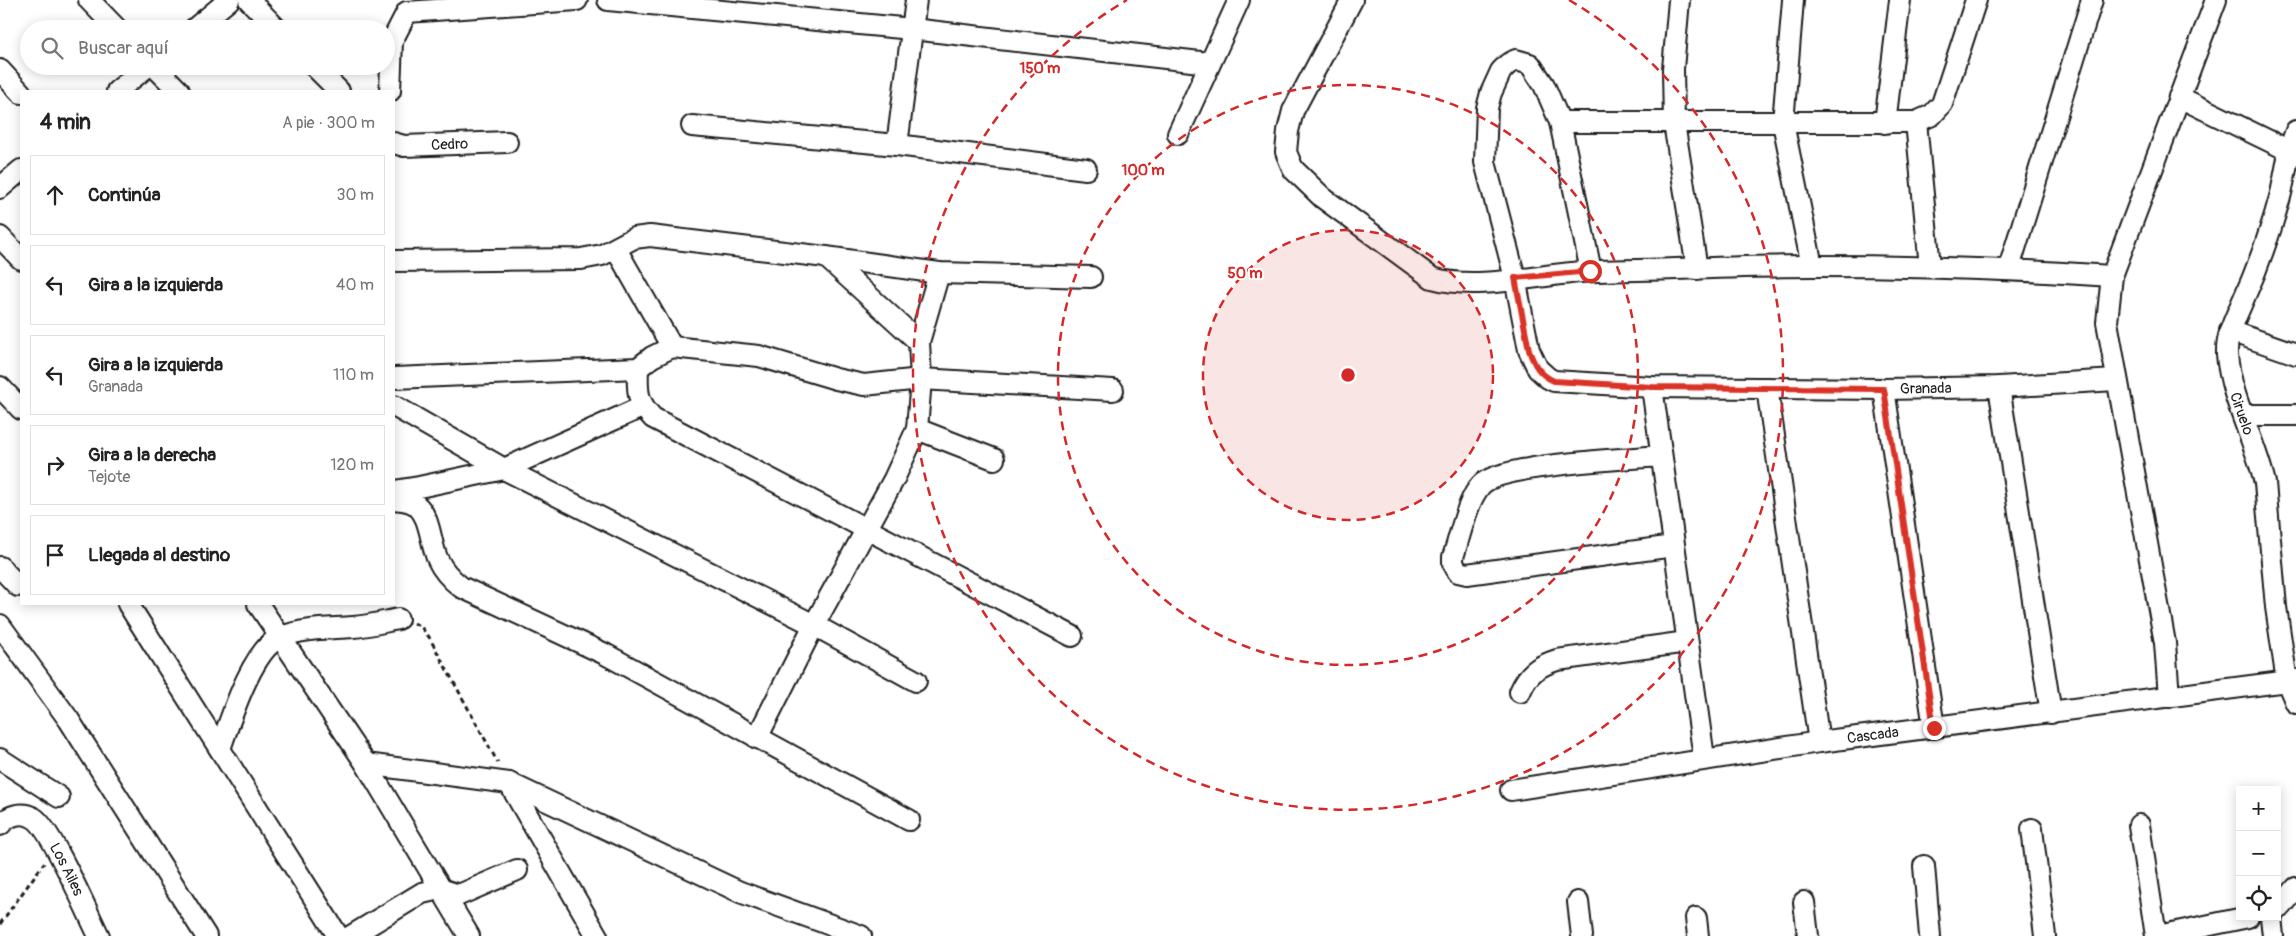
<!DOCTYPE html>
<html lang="es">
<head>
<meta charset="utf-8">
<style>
  :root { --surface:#fff; --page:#f6f6f6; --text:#222; --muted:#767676; --line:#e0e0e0 }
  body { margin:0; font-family:Pangolin,sans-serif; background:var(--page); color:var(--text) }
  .controls { position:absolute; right:15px; bottom:15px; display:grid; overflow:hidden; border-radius:0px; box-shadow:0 2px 12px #0003 }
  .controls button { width:45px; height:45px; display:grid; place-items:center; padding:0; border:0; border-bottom:1px solid var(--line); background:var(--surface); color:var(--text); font:25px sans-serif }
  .stop { position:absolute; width:15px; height:15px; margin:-11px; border:4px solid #d93025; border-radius:50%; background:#fff }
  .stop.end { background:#d93025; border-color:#fff; box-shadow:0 1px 5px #0008 }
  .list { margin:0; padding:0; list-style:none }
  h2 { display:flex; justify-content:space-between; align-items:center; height:65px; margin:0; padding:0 20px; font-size:21px }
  h2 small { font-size:16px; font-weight:400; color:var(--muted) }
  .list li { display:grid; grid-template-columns:32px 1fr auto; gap:15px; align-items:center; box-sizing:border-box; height:80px; margin:0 10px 10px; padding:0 10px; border:1px solid var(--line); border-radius:0px }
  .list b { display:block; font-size:19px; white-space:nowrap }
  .list p { margin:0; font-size:16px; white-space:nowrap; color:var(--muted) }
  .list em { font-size:16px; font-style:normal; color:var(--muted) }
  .icon { flex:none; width:28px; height:28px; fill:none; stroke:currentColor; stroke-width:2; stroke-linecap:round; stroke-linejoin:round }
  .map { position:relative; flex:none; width:2296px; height:936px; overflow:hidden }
  .search { position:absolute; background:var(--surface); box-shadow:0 2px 12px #0003; left:20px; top:20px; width:375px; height:55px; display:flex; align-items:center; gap:12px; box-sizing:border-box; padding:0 18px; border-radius:28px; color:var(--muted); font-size:19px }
  .panel { position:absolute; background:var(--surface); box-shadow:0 2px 12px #0003; left:20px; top:90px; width:375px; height:515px; border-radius:0px }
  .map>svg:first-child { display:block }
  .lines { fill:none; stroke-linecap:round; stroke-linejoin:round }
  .minor-casing { stroke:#1c1c1c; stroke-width:24 }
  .path { stroke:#1c1c1c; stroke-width:3; stroke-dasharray:5 4; stroke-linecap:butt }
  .minor { stroke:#fff; stroke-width:20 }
  .route { stroke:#d93025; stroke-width:6 }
  .ring { fill:none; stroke:#d62828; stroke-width:2.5; stroke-dasharray:9 6 }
  .labels { text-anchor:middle; stroke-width:4; stroke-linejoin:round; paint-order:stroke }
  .street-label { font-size:15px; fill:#1c1c1c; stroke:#fff }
  .centre { fill:#d62828; stroke:#fff; stroke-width:2.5 }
  .ring-label { font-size:15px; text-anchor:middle; font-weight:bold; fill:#d62828; stroke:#fff; stroke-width:4; stroke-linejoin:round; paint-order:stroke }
</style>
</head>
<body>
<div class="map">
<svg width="2296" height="936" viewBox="0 0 2296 936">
  <rect width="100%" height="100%" fill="#fff"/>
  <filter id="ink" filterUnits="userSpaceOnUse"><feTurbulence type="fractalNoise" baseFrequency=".02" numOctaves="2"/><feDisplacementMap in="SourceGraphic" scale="10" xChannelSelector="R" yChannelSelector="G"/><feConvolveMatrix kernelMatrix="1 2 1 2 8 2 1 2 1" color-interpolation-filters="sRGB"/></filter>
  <g filter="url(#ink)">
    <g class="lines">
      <defs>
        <g id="minor">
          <path d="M89,0l28,29"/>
          <path d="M249,0l28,29"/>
          <path d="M608,0l304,29 297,34"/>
          <path d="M1352,0l-59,111 -5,20 -2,21 7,17 30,29 109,80c49,14 114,-6 166,-7 72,-1 144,-5 215,-5 100,0 200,3 299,10"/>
          <path d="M1679,0l-6,69 1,54 23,146"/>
          <path d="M1793,0l-10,123 29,143"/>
          <path d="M407,12l170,-12"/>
          <path d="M194,29l35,-29"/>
          <path d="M154,66l25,25"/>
          <path d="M314,66l25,25"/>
          <path d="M0,70l21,23"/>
          <path d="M117,91l31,-25"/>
          <path d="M390,91l2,-50 15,-29"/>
          <path d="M2179,97l117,57"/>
          <path d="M1560,122l31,149"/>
          <path id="s1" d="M1916,122h-356l-16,-37 -14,-21 -14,-4 -8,4 -7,7 -10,22 -4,15 -2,54 30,116 14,72 9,19 10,9 6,3 98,6 232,2 115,-2 117,-7"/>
          <path d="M1885,123l15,-123"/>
          <path d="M692,126l205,19 189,24"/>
          <path id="s2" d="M2296,131c-9,21 -10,44 -16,66 -10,37 -23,73 -39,108 -7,16 -15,32 -14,50 4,44 28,85 38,128l11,124 11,75 9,21"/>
          <path d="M1178,134l61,-134"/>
          <path id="s3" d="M394,143l10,3 103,-4"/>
          <path d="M897,145l19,-145"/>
          <path d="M0,188l21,-18"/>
          <path d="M0,237l21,22"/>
          <path d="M616,249l56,98"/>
          <path d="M826,257l93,85"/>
          <path d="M394,261l187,-2 21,-4 32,-17 16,-2 176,21 113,16 152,4"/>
          <path d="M1930,267l-14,-145 16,-7 10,-11 34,-104"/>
          <path d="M2009,268l83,-268"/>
          <path d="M939,273l-20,69 2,37 -4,50 77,30"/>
          <path d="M2230,331l66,23"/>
          <path d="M638,368c-1,23 -1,34 15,50l419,218"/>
          <path d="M394,378l244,-10 14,-11 20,-10 87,9 77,23 28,6 57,-6 192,11"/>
          <path d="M0,387l21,22"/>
          <path d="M1652,387l52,371"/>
          <path d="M1999,387l52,326"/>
          <path d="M1767,388l52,354"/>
          <path d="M1884,389l50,339"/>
          <path d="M394,406l110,63 310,156 102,56"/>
          <path d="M2244,415h52"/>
          <path d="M1661,456c-34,3 -161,8 -180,29 -14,15 -21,52 -28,72v6l5,9 9,2 207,-28"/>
          <path d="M394,491l25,-4 85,-18 138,-62"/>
          <path d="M394,499c7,1 16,1 22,6 15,12 14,39 22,55 5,11 14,20 23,27l144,67 304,166"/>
          <path d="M0,567l18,19"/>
          <path d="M128,604l210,332"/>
          <path d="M258,604l108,160 103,172"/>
          <path d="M0,625l69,95 137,216"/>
          <path d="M1520,692c8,-19 18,-26 37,-32l130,-18"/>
          <path d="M2169,697l-4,-54 -58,-321 5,-46 104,-276"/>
          <path d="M757,738l57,-113 80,-146 23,-50"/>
          <path d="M220,749c10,-28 32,-101 61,-112 23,-9 47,-8 72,-10 15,-1 30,-5 45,-8"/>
          <path d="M0,759l59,38"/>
          <path d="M366,764l143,19 231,109 121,44"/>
          <path d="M509,783l88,153"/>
          <path id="s4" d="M1511,790l308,-48 477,-62"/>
          <path id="s5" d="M0,825c9,-10 22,-14 34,-7 17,10 54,96 65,118"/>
          <path d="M2139,825l17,111"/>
          <path d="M2032,829l13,107"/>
          <path d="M1924,866l6,70"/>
          <path d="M1578,902l4,34"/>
          <path d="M1804,902l4,34"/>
          <path d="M2277,909l5,-3 14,-18"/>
          <path d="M2271,917l2,19"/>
          <path d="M1696,918l2,18"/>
          <path d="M351,936l71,-43 18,-4 19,6 58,-25"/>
          <path d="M2158,936l90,-19"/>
        </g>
      </defs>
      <!-- minor casing -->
      <use href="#minor" class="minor-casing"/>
      <!-- path -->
      <g class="path">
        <path d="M414,623l7,4 8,10 69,126"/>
        <path d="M0,924l44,-61"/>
      </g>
      <!-- minor -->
      <use href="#minor" class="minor"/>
    </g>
  </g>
  <g class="lines" filter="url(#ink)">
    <!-- route -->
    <path class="route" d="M1590,271l-75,7 14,72c5,15 11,25 25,31l98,6 232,2 50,339"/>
  </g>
  <!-- distance rings -->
  <circle cx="1348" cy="375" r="145" fill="#d62828" fill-opacity=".12"/>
  <g class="ring">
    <circle cx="1348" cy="375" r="145"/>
    <circle cx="1348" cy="375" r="290"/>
    <path d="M1569 0A435 435 0 1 1 1127 0"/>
  </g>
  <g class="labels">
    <!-- street labels -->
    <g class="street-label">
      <text dy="5" stroke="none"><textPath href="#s3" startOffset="56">Cedro</textPath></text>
      <text dy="5" stroke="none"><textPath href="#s1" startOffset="1155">Granada</textPath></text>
      <text dy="5" stroke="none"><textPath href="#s2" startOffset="296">Ciruelo</textPath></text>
      <text dy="5" stroke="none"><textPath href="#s4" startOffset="366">Cascada</textPath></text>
      <text dy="5" stroke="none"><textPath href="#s5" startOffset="99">Los Ailes</textPath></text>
    </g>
  </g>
  <circle cx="1348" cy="375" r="8" class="centre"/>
  <g class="ring-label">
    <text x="1040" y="73">150 m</text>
    <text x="1143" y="175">100 m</text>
    <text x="1245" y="278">50 m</text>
  </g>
</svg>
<div class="controls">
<button>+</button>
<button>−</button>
<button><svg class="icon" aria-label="locate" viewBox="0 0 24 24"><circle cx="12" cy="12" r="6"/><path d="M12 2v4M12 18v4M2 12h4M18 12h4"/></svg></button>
</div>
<div class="stop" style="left:1590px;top:271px"></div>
<div class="stop end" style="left:1934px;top:728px"></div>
<div class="search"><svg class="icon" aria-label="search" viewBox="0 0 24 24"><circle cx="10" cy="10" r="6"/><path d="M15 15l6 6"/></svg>Buscar aquí</div>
<section class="panel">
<h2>4 min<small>A pie · 300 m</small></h2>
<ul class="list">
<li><svg class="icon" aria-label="ahead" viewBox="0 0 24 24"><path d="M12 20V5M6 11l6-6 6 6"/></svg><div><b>Continúa</b></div><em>30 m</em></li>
<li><svg class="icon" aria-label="left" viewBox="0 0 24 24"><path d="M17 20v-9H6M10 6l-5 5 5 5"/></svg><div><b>Gira a la izquierda</b></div><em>40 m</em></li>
<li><svg class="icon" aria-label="left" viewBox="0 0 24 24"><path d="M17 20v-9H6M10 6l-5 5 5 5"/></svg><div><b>Gira a la izquierda</b><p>Granada</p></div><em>110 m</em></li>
<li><svg class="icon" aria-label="right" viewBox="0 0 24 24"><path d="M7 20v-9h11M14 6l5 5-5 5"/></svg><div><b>Gira a la derecha</b><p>Tejote</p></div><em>120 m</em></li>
<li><svg class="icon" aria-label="arrive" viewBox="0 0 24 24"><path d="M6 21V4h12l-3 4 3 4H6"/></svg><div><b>Llegada al destino</b></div></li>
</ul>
</section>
</div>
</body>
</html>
